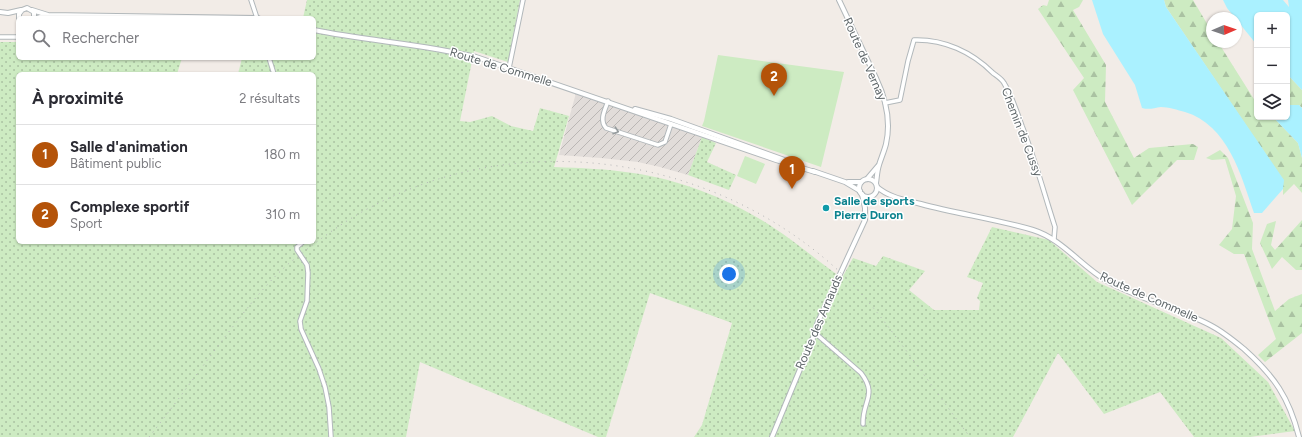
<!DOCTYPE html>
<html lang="fr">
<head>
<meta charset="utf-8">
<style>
  :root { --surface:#fff; --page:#f7f7f7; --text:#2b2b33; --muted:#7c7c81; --line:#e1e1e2; --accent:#b45309 }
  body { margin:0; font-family:Figtree,sans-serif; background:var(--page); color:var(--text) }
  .controls { position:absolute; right:12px; top:12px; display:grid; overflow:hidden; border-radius:6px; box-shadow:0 1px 3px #0004 }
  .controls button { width:36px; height:36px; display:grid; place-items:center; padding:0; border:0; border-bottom:1px solid var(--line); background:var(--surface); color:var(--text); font:20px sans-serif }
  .compass { position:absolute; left:1206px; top:12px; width:36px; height:36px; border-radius:50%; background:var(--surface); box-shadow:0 1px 3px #0004; rotate:88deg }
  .you { position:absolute; left:729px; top:274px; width:14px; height:14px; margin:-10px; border:3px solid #fff; border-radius:50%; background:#1a73e8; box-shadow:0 0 0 6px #1a73e833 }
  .badge { display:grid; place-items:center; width:26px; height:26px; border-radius:50%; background:var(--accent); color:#fff; font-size:13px; font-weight:700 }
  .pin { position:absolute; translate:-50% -33px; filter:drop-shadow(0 1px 2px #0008) }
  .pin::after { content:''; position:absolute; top:21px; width:14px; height:12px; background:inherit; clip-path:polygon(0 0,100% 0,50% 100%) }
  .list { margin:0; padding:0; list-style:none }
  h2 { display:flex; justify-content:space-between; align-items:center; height:52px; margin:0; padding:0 16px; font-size:17px }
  h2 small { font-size:13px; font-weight:400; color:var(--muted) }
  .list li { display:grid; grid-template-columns:26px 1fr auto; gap:12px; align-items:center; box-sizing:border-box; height:60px; padding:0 16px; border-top:1px solid var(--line) }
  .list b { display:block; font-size:15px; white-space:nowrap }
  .list p { margin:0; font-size:13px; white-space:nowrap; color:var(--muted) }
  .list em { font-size:13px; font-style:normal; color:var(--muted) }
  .icon { flex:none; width:22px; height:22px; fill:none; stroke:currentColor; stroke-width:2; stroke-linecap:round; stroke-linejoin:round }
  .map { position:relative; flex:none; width:1302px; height:437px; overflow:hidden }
  .search { position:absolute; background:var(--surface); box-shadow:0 1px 3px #0004; left:16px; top:16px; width:300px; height:44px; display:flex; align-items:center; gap:10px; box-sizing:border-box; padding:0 14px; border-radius:6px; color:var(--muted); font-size:15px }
  .panel { position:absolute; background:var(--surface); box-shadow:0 1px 3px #0004; left:16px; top:72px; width:300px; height:172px; border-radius:6px }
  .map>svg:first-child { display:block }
  .industrial { fill:url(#industrial-furrows) }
  .green { fill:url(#green-dots) }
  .forest { fill:url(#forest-firs) }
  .pitch { fill:#cdebc2 }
  .water { fill:#aaf1ff }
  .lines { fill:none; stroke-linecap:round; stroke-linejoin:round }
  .minor-casing { stroke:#b2b8bb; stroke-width:5.5 }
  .tertiary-casing { stroke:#b2b8bb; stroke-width:6 }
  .minor { stroke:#fff; stroke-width:3.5 }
  .tertiary { stroke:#fff; stroke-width:4 }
  .rail { stroke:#b4b5b6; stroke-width:1; stroke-dasharray:1 5; stroke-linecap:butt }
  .oneway { stroke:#969c9e }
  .culture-dot { fill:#0f9aa8; stroke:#fff; stroke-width:1.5 }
  .labels { text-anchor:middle; stroke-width:3; stroke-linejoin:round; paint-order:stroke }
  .street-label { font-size:12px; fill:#5e6669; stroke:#fff }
  .culture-label { font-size:12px; font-weight:bold; fill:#0d838f; stroke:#fff; text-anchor:start }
</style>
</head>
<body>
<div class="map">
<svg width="1302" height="437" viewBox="0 0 1302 437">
  <defs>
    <pattern id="industrial-furrows" width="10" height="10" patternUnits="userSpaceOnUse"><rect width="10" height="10" fill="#e1dcd9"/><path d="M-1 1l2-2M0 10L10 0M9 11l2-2" fill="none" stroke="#bab6b4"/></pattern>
    <pattern id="green-dots" width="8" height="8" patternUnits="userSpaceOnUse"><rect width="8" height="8" fill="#cdebc2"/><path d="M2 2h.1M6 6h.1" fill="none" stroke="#aac2a2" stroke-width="1.8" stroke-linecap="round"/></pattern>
    <pattern id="forest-firs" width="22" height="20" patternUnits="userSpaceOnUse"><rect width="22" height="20" fill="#cdebc2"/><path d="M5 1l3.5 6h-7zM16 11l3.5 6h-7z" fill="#aac2a2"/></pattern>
  </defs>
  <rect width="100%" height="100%" fill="#f2ece7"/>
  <!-- industrial -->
  <path class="industrial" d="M576,93l126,44 -14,38 -28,-8 -22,-5 -37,-4 -42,-3z"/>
  <!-- green -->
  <g class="green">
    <path d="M307,0h213l-12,62 -34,-11 -14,70 10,1 22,-6 19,10 22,5 7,-23 29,8 -15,51c27,1 53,2 79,6 49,7 99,27 141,55 23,15 45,34 68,50l11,-20 23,8 7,-10 42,15 -16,19 25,20h45l1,-9 -3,-3 6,-15 -16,-6 25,-50 57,13 48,42 124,56 47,44 27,49 -45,6h-56l-34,-45 -56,22 -46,-61 -45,84h-319l8,-12 30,-102 -82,-30 -44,144h-8l-178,-75 -14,75h-406v-395h18v16h164l-5,16h-159v168h296v-168h-76l4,-16h72v-40h-11z"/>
    <path d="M702,137l14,6 -9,19 29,13 -7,15 -41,-15z"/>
  </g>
  <!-- forest -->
  <g class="forest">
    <path d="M1049,0h34l-4,7 -6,3 33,55 -1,37 29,56 15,-10 44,-4 5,3 -4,13h-17l-45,45 -59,-115 11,-12 -46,-69 5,-4 4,1z"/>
    <path d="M1164,0h29l19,32v10h6l39,62v13h16l25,26 4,15v35l-8,-9 -11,11v-15l-117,-173z"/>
    <path d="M1287,74l15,16v18l-3,-3h-12v-5l2,-1 -2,-3z"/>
    <path d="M1220,150l8,8 25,65 -1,26 23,62 14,-12 13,-5v39l-37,29 -7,-7 18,-16 -32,-85h-10l-15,-9 13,-16 4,-33 -11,-37 -13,1 -6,-2z"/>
    <path d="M1302,220v50h-6l-14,-13 -10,12 -12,-26 7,-19 9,-3 -5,24 4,5z"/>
  </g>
  <!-- pitch -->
  <g class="pitch">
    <path d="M718,55l126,17 -23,95 -119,-41 2,-5z"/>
    <path d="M745,156l20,8 -9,20 -19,-8z"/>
  </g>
  <!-- water -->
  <g class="water">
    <path d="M1092,0h72l2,7 118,173 -1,9 -21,24h-8c-13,-38 -26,-88 -69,-101 -7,-2 -17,-5 -24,-5 -7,1 -12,3 -19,1l-7,-23 -32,-51z"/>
    <path d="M1223,0h60l6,7 -1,-7h14v90l-15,-16v-59h-30v30l-30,-37z"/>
    <path d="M1287,105h12l3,3v50l-4,-15 -25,-26h14z"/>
  </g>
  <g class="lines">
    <defs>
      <g id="minor">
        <path d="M251,0l6,18"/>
        <path d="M0,37h18"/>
        <path d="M269,58l5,16"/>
        <path d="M509,68l14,-68"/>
        <path d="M608,101c-3,9 -9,19 -2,27l52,17 7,-3 6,-18"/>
        <path d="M885,103l15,-3 8,-39 6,-21c30,-1 58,12 79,33 4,3 9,6 11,10 8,13 13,29 18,43 13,33 22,67 33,101l-1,12"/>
        <path d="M303,242l-6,5v3l10,15 1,8 -1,28 -7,20 1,8 18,40 6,18 4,20 2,30"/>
        <path d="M815,333l46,40c17,22 1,28 2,51"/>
      </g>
      <g id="tertiary">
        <path d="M839,0l37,78c10,21 15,44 10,66 -2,8 -5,14 -7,21 -2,6 -2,12 -3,18"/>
        <path d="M32,10l16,5 210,3"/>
        <path d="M0,12l8,1 13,-3"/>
        <path d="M19,18v-4l3,-4 5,-2 7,4v6"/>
        <path d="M37,18l10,-3"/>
        <path d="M314,30c54,11 109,14 162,27l300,103 39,12"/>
        <path d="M635,109l36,10 130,47"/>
        <path d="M813,171l32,11 15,9"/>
        <path d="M867,179l11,-13"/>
        <circle cx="868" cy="188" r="9"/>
        <path d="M848,182h13"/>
        <path d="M877,187c13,11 29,13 44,17 37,10 75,15 112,26 29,9 48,36 74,51 32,18 70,27 103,44 12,6 23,15 34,24 30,27 45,48 55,88"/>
        <path d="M772,437l43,-104 2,-9 48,-104v-12l-3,-14"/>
      </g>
    </defs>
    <!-- minor casing -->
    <use href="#minor" class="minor-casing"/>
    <!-- tertiary casing -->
    <use href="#tertiary" class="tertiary-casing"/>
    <!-- minor -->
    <use href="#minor" class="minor"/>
    <!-- tertiary -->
    <use href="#tertiary" class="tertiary"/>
    <!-- rail -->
    <path class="rail" d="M149,437c28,-35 54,-72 82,-108 17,-22 34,-44 55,-63 6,-6 14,-10 20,-16 21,-16 42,-31 65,-43 152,-81 345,-51 470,66 27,25 48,55 70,84 20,27 39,54 59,80"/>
  </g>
  <!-- one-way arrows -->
  <defs><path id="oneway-chevron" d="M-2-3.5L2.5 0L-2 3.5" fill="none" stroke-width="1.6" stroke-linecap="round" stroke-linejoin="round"/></defs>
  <use class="oneway" href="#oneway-chevron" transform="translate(616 131) rotate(18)"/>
  <!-- markers -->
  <circle class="culture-dot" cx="826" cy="208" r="4"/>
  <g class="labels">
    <!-- street labels -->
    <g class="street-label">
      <text transform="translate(865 59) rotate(66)" y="4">Route de Vernay</text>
      <text transform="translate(501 67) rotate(17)" y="4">Route de Commelle</text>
      <text transform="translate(1022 132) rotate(69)" y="4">Chemin de Cussy</text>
      <text transform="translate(1149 297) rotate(24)" y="4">Route de Commelle</text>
      <text transform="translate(819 322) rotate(-67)" y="4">Route des Arnauds</text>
    </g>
    <!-- culture labels -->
    <g class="culture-label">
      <text x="834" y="205">Salle de sports<tspan x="834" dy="14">Pierre Duron</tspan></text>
    </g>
  </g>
</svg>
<div class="controls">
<button>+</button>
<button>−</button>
<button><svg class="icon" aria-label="layers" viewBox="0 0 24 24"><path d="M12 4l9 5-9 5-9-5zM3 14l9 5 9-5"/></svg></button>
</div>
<svg class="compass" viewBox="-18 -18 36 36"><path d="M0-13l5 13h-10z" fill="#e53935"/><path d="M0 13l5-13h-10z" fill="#7c7c81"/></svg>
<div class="you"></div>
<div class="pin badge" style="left:792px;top:189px">1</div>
<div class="pin badge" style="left:774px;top:96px">2</div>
<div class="search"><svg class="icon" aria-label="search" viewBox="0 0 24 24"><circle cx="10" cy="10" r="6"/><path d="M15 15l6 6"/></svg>Rechercher</div>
<section class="panel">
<h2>À proximité<small>2 résultats</small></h2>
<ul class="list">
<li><span class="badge">1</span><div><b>Salle d'animation</b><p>Bâtiment public</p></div><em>180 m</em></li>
<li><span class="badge">2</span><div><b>Complexe sportif</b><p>Sport</p></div><em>310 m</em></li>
</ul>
</section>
</div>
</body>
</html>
